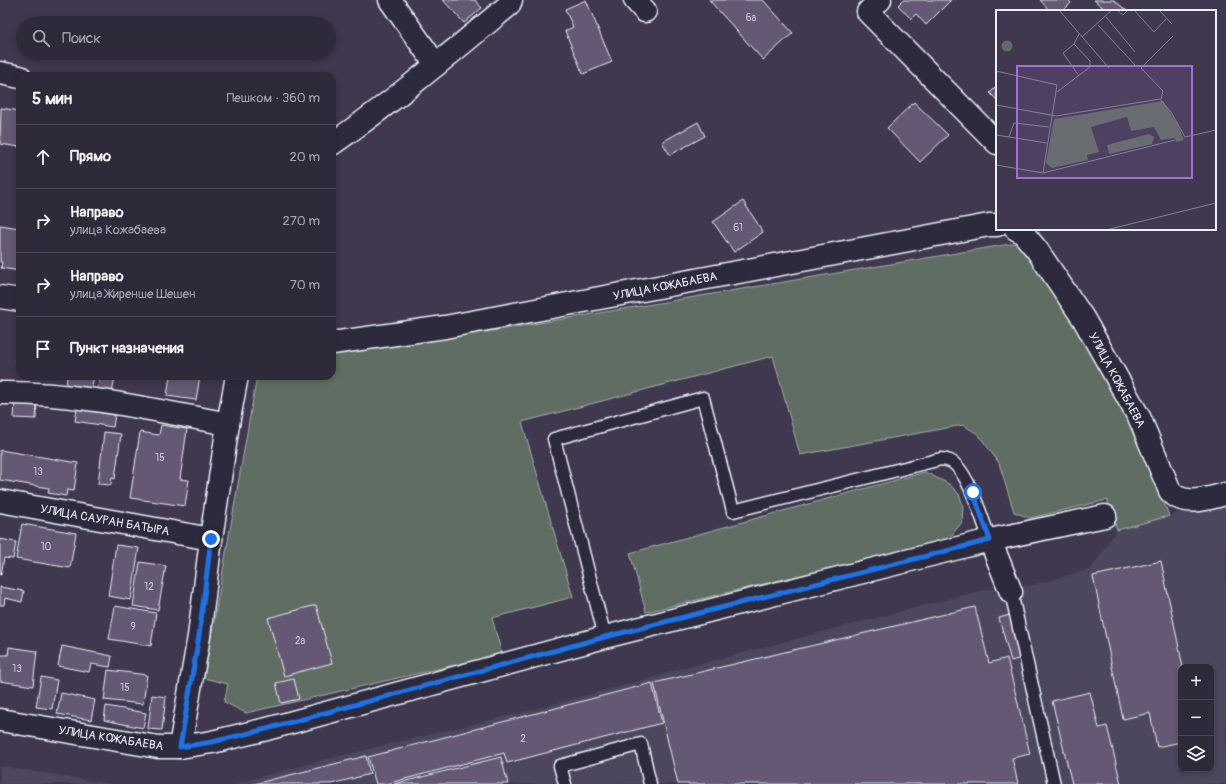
<!DOCTYPE html>
<html lang="ru">
<head>
<meta charset="utf-8">
<style>
  :root { --surface:#2f2a3a; --page:#373242; --text:#f1f3f6; --muted:#a7a7af; --line:#4a4654 }
  body { margin:0; font-family:Pangolin,sans-serif; background:var(--page); color:var(--text) }
  .controls { position:absolute; right:12px; bottom:12px; display:grid; overflow:hidden; border-radius:8px; box-shadow:0 2px 6px #0003 }
  .controls button { width:36px; height:36px; display:grid; place-items:center; padding:0; border:0; border-bottom:1px solid var(--line); background:var(--surface); color:var(--text); font:20px sans-serif }
  .stop { position:absolute; width:12px; height:12px; margin:-9px; border:3px solid #1a73e8; border-radius:50%; background:#fff }
  .stop.end { background:#1a73e8; border-color:#fff; box-shadow:0 1px 4px #0008 }
  .list { margin:0; padding:0; list-style:none }
  h2 { display:flex; justify-content:space-between; align-items:center; height:52px; margin:0; padding:0 16px; font-size:17px }
  h2 small { font-size:13px; font-weight:400; color:var(--muted) }
  .list li { display:grid; grid-template-columns:26px 1fr auto; gap:12px; align-items:center; box-sizing:border-box; height:64px; padding:0 16px; border-top:1px solid var(--line) }
  .list b { display:block; font-size:15px; white-space:nowrap }
  .list p { margin:0; font-size:13px; white-space:nowrap; color:var(--muted) }
  .list em { font-size:13px; font-style:normal; color:var(--muted) }
  .icon { flex:none; width:22px; height:22px; fill:none; stroke:currentColor; stroke-width:2; stroke-linecap:round; stroke-linejoin:round }
  .map { position:relative; flex:none; width:1226px; height:784px; overflow:hidden }
  .search { position:absolute; background:var(--surface); box-shadow:0 2px 6px #0003; left:16px; top:16px; width:320px; height:44px; display:flex; align-items:center; gap:10px; box-sizing:border-box; padding:0 14px; border-radius:22px; color:var(--muted); font-size:15px }
  .panel { position:absolute; background:var(--surface); box-shadow:0 2px 6px #0003; left:16px; top:72px; width:320px; height:308px; border-radius:12px }
  .map>svg:first-child { display:block }
  .built { fill:#4d465d; fill-rule:evenodd }
  .green { fill:#606d62; stroke:#a4afad }
  .building { fill:#655975; stroke:#e8f1f8 }
  .lines { fill:none; stroke-linecap:round; stroke-linejoin:round }
  .service-casing { stroke:#e8f1f8; stroke-width:15 }
  .minor-casing { stroke:#e8f1f8; stroke-width:25 }
  .service { stroke:#2f2a3d; stroke-width:12 }
  .minor { stroke:#2f2a3d; stroke-width:22 }
  .route { stroke:#1a73e8; stroke-width:5 }
  .labels { text-anchor:middle; stroke-width:4; stroke-linejoin:round; paint-order:stroke }
  .number-label { font-size:10px; fill:#c7cbd7 }
  .street-label { font-size:12px; fill:#e8f1f8; stroke:#2f2a3d }
  .inset-road { fill:none; stroke:#838292; stroke-width:1 }
  .view { fill:#a171d3; fill-opacity:0.15; stroke:#a171d3; stroke-width:2 }
  .inset-edge { fill:none; stroke:#e8f1f8; stroke-width:2 }
</style>
</head>
<body>
<div class="map">
<svg width="1226" height="784" viewBox="0 0 1226 784">
  <rect width="100%" height="100%" fill="#3f384e"/>
  <filter id="ink" filterUnits="userSpaceOnUse"><feTurbulence type="fractalNoise" baseFrequency=".025" numOctaves="2"/><feDisplacementMap in="SourceGraphic" scale="8" xChannelSelector="R" yChannelSelector="G"/><feConvolveMatrix kernelMatrix="1 2 1 2 8 2 1 2 1" color-interpolation-filters="sRGB"/></filter>
  <g filter="url(#ink)">
    <!-- built -->
    <g class="built">
      <path d="M1226,500v284h-992l101,-27 189,-45 138,-37 7,-3 314,-82 46,-4 62,-17 26,-39zM1181,667h30v102h-30z"/>
      <path d="M0,766l110,18h-110z"/>
    </g>
    <!-- green -->
    <g class="green">
      <path d="M1022,242l107,166 40,108 -52,14 -10,-30 -77,18 -16,-6 -15,-49 -21,-29 -15,-9 -163,30 -27,-99 -251,66 51,175 -81,21 10,36 -256,59 -22,-11 4,-18 -24,-6 53,-302h75v-21l166,-25z"/>
      <path d="M925,472l24,12 10,10 4,12 -1,16 -14,18 -302,72 -16,-59z"/>
    </g>
    <!-- building -->
    <g class="building">
      <path d="M443,0h32l7,8 -18,15z"/>
      <path d="M586,0l26,62 -29,12 -18,-43 8,-4 -8,-18z"/>
      <path d="M709,0h54l30,33 -30,27z"/>
      <path d="M903,0h48l-25,25 -10,-11 -5,5 -13,-14z"/>
      <path d="M1040,0h28l3,3 -8,8h-13z"/>
      <path d="M1094,0h20l13,11h-20z"/>
      <path d="M997,86v14l-7,-7z"/>
      <path d="M914,102l34,33 -28,27 -33,-34z"/>
      <path d="M1,108l19,3v36l-20,-3z"/>
      <path d="M698,122l7,14 -35,19 -8,-13z"/>
      <path d="M743,201l20,31 -29,20 -21,-30z"/>
      <path d="M0,225l20,3v43l-19,-3 1,-6h-2z"/>
      <path d="M19,337h1v25l-5,-1z"/>
      <path d="M67,376h27l-3,15 -25,-4z"/>
      <path d="M100,376h15l-4,24 -15,-2z"/>
      <path d="M170,376h30l-4,24 -29,-4z"/>
      <path d="M15,403l22,1 -1,15 -22,-1z"/>
      <path d="M77,409l38,6 -2,12 -38,-6z"/>
      <path d="M161,425l26,4 -7,50 9,1 -4,26 -55,-8 10,-66 19,3z"/>
      <path d="M104,432l17,2 -6,45 -3,-1 -1,7 -13,-1z"/>
      <path d="M0,450l78,13 -4,28 -7,-1 -1,6 -18,-3 1,-5 -49,-8z"/>
      <path d="M22,524l54,9 -6,35 -54,-9z"/>
      <path d="M0,539l16,3 -3,17 -9,-1 -3,17h-1z"/>
      <path d="M116,545l23,3 -8,52 -23,-4z"/>
      <path d="M1161,561l22,106h-2v75l-24,5 -7,-34 -27,6 -30,-143z"/>
      <path d="M140,562l26,4 -8,44 -25,-4z"/>
      <path d="M0,587l24,4 -2,11 -17,-4 -1,7h-4z"/>
      <path d="M316,605l16,58 -48,13 -16,-58z"/>
      <path d="M115,606l41,7 -5,33 -42,-7z"/>
      <path d="M975,607l14,56 18,-5 23,96 -18,4 6,26h-340l-24,-101z"/>
      <path d="M1013,614l12,43 -14,4 -12,-43z"/>
      <path d="M62,646l50,10 -2,11 -19,-3 -2,8 -31,-6z"/>
      <path d="M9,647l28,4 -4,35 -33,-5v-26h8z"/>
      <path d="M108,670l39,5 -4,29 -39,-4z"/>
      <path d="M41,677l16,3 -5,29 -16,-2z"/>
      <path d="M294,679l5,20 -18,4 -5,-20z"/>
      <path d="M652,683l10,40 -155,40 -3,-10 -118,31h-10l-8,-27z"/>
      <path d="M1090,692l9,36 8,-2 14,58h-49l-20,-83z"/>
      <path d="M61,693l34,7 -4,20 -34,-6z"/>
      <path d="M152,695l14,2 -4,33 -14,-1z"/>
      <path d="M106,706l40,7 -3,15 -39,-8z"/>
      <path d="M366,756l4,18 -39,10h-77z"/>
      <path d="M501,757l7,27h-114z"/>
    </g>
    <g class="lines">
      <defs>
        <g id="service">
          <path d="M1011,592l43,192"/>
          <path d="M605,637l-51,-198 149,-41 30,113 208,-52c3,0 6,1 9,2 18,8 33,61 40,79"/>
          <path d="M565,784l-5,-18 81,-22 9,40"/>
        </g>
        <g id="minor">
          <path d="M390,0l46,65"/>
          <path d="M635,0l10,11"/>
          <path d="M880,0l-12,12 129,131"/>
          <path d="M0,73l20,4"/>
          <path d="M332,144c62,-43 119,-91 177,-139l2,-5"/>
          <path d="M1016,229l7,4 14,17 46,68 57,101 30,72c2,2 5,5 7,6 15,8 35,0 49,-3"/>
          <path d="M0,297l20,3"/>
          <path d="M332,343l113,-16 544,-102h8"/>
          <path d="M0,393c76,-1 154,17 228,31"/>
          <path d="M0,501l211,38"/>
          <path d="M990,540l21,52"/>
          <path d="M0,720l158,27h22l32,-5 55,-13 338,-92 385,-97 115,-24"/>
          <path d="M180,747l19,-111 12,-97 17,-115 9,-48"/>
        </g>
      </defs>
      <!-- service casing -->
      <use href="#service" class="service-casing"/>
      <!-- minor casing -->
      <use href="#minor" class="minor-casing"/>
      <!-- service -->
      <use href="#service" class="service"/>
      <!-- minor -->
      <use href="#minor" class="minor"/>
    </g>
  </g>
  <g class="lines" filter="url(#ink)">
    <!-- route -->
    <path class="route" d="M211,539l-12,97 -19,111 32,-5 54,-13 339,-92 385,-97 -17,-48"/>
  </g>
  <g class="labels">
    <!-- number labels -->
    <g class="number-label">
      <text x="751" y="21">6а</text>
      <text x="738" y="231">61</text>
      <text x="160" y="461">15</text>
      <text x="38" y="475">13</text>
      <text x="46" y="550">10</text>
      <text x="149" y="590">12</text>
      <text x="133" y="630">9</text>
      <text x="300" y="644">2а</text>
      <text x="17" y="672">13</text>
      <text x="125" y="691">15</text>
      <text x="523" y="742">2</text>
    </g>
    <!-- street labels -->
    <g class="street-label">
      <text transform="translate(665 286) rotate(-11)" y="4">УЛИЦА КОЖАБАЕВА</text>
      <text transform="translate(1117 380) rotate(62)" y="4">УЛИЦА КОЖАБАЕВА</text>
      <text transform="translate(105 520) rotate(10)" y="4">УЛИЦА САУРАН БАТЫРА</text>
      <text transform="translate(111 738) rotate(9)" y="4">УЛИЦА КОЖАБАЕВА</text>
    </g>
  </g>
  <!-- overview -->
  <g transform="translate(996 10)">
    <rect width="220" height="220" fill="#3f384e"/>
    <path d="M5.5 36a5.5 5.5 0 1 1 11 0a5.5 5.5 0 1 1-11 0ZM167,91l15,24 6,15 -8,2 -1,-4 -14,2 -7,-13 -23,4 -4,-14 -36,10 8,25 -12,3 1,5 -36,8 -6,-5 8,-44zM153,124l5,3 -2,7 -43,10 -2,-9z" fill="#606d62"/>
    <path class="inset-road" d="M63,0l50,58M121,0l6,5 5,-5M138,0l20,22 12,-13M163,0l13,14M110,7l29,35M102,15l37,40M86,27l30,-27M78,34l-11,9 16,23M0,61l61,14 -14,88M61,82l33,-25v-6l-16,-17 5,-10M165,89l2,-8 -22,-23 32,-32M0,95l60,11 104,-17 11,13 14,25 31,-7M0,125l51,8M13,127l5,-14 35,4M0,155l47,8 132,-33M110,220l110,-27"/>
    <path class="view" d="M21,56h175v112h-175z"/>
    <rect width="220" height="220" class="inset-edge"/>
  </g>
</svg>
<div class="controls">
<button>+</button>
<button>−</button>
<button><svg class="icon" aria-label="layers" viewBox="0 0 24 24"><path d="M12 4l9 5-9 5-9-5zM3 14l9 5 9-5"/></svg></button>
</div>
<div class="stop" style="left:973px;top:492px"></div>
<div class="stop end" style="left:211px;top:539px"></div>
<div class="search"><svg class="icon" aria-label="search" viewBox="0 0 24 24"><circle cx="10" cy="10" r="6"/><path d="M15 15l6 6"/></svg>Поиск</div>
<section class="panel">
<h2>5 мин<small>Пешком · 360 m</small></h2>
<ul class="list">
<li><svg class="icon" aria-label="ahead" viewBox="0 0 24 24"><path d="M12 20V5M6 11l6-6 6 6"/></svg><div><b>Прямо</b></div><em>20 m</em></li>
<li><svg class="icon" aria-label="right" viewBox="0 0 24 24"><path d="M7 20v-9h11M14 6l5 5-5 5"/></svg><div><b>Направо</b><p>улица Кожабаева</p></div><em>270 m</em></li>
<li><svg class="icon" aria-label="right" viewBox="0 0 24 24"><path d="M7 20v-9h11M14 6l5 5-5 5"/></svg><div><b>Направо</b><p>улица Жиренше Шешен</p></div><em>70 m</em></li>
<li><svg class="icon" aria-label="arrive" viewBox="0 0 24 24"><path d="M6 21V4h12l-3 4 3 4H6"/></svg><div><b>Пункт назначения</b></div></li>
</ul>
</section>
</div>
</body>
</html>
